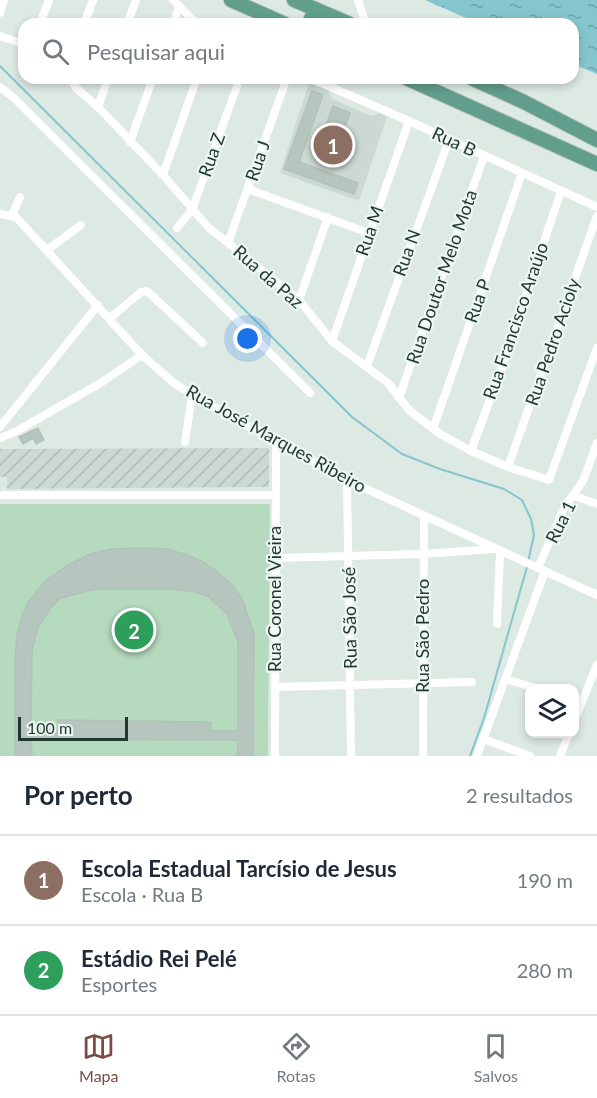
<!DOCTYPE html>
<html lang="pt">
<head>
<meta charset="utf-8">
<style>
  :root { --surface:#fff; --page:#f2f2f3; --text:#1f2937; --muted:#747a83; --line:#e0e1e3; --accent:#7d4a44 }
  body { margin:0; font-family:Lato,sans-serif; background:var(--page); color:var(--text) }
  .controls { position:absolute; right:18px; bottom:18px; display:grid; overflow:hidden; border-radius:12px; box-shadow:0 3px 9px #0003 }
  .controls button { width:54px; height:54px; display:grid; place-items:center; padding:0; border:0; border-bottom:2px solid var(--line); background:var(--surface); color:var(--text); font:30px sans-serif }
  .scale { position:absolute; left:18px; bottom:15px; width:110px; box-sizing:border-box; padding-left:6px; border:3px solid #1f3830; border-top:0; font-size:16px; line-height:21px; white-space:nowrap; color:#1f3830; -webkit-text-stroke:4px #edf6f1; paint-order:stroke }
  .you { position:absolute; left:248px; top:339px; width:21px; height:21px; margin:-15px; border:4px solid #fff; border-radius:50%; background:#1a73e8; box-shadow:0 0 0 9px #1a73e833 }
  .badge { display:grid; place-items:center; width:39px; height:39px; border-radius:50%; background:var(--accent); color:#fff; font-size:20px; font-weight:700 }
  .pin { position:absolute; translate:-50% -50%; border:3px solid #fff; box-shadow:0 2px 6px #0006 }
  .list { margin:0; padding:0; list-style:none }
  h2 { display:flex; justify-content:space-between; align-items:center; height:78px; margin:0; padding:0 24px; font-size:26px }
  h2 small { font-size:20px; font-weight:400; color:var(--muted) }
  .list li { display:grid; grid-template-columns:39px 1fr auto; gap:18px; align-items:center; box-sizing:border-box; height:90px; padding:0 24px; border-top:2px solid var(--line) }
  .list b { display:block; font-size:22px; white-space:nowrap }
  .list p { margin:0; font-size:20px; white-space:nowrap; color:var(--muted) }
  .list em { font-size:20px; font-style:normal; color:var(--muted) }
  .icon { flex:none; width:33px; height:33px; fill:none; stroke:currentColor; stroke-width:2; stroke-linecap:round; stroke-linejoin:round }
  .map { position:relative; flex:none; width:597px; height:756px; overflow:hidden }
  .search { position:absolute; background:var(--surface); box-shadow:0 3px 9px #0003; left:18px; right:18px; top:18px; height:66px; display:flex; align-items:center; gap:15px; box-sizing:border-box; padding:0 21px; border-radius:18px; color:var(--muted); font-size:22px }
  .sheet { height:258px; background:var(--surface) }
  nav { display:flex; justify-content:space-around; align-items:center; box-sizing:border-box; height:84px; border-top:2px solid var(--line); background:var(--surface); font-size:16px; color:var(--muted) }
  nav a { display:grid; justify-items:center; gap:3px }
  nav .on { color:var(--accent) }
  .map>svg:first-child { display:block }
  .built { fill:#ccd9d2 }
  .industrial { fill:url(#industrial-furrows) }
  .grass { fill:#b6dabe }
  .water { fill:url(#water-ripples) }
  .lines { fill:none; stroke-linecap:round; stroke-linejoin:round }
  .stream { stroke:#85c6ce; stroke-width:2 }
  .building { fill:#b6c6bf; stroke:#b0c2ba; stroke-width:1.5; fill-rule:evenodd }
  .primary-casing { stroke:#bcc3c1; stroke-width:16 }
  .minor { stroke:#fff; stroke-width:8 }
  .primary { stroke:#629e8c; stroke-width:14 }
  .labels { text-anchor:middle; stroke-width:4.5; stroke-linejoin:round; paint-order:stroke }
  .street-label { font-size:18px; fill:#1f3830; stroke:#edf6f1 }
</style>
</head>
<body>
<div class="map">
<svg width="597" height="756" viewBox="0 0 597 756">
  <defs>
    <pattern id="industrial-furrows" width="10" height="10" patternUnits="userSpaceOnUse" patternTransform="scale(1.5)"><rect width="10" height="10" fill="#ccd9d2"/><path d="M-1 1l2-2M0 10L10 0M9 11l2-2" fill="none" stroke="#afbbb5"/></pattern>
    <pattern id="water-ripples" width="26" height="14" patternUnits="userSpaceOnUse" patternTransform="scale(1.5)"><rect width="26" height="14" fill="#85c6ce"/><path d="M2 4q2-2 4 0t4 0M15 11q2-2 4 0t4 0" fill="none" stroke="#6ca2a8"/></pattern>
  </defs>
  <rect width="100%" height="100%" fill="#dde9e3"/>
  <!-- built -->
  <path class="built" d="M309,83l19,7 4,9 39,17 9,-3 7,3 -28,85 -79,-28z"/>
  <!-- industrial -->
  <path class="industrial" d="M269,448v39l-262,2v-12h-7v-28z"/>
  <!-- grass -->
  <path class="grass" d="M0,504h270l-2,252h-268z"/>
  <!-- water -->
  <path class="water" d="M425,0h172v74l-24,-10v-40h-93z"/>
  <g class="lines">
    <!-- stream -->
    <g class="stream">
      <path d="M0,66l352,351 50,37 38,15 64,20 18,11 9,19 3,16 -6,27"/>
      <path d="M470,756l14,-38 43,-151"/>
    </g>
  </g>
  <!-- building -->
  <g class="building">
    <path d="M312,91l11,4 -24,67 59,21 -4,11 -70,-25z"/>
    <path d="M333,106l17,7 -17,47 -17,-6z"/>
    <path d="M38,428l6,12 -8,4 -3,-6 -10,6 -4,-7z"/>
    <path d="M142,548l25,1 20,6 16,7 15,10 15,14 10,15 11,33 -1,122h-16l1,-16 -207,-1 1,17h-17v-97l2,-24 5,-19 7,-15 15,-19 24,-17 22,-11 22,-5zM108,589h59l29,3 13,5 18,17 11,27v90h-27v-9l-153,-2v10h-27l1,-79 6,-24 14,-21 9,-8 31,-8z"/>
  </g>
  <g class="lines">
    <defs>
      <g id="primary">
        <path d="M231,0l54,24"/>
        <path d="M294,0l56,24"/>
        <path d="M309,24l6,-15"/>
        <path d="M406,78l191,86"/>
        <path d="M471,78l53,24 73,38"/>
      </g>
    </defs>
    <!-- primary casing -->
    <use href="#primary" class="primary-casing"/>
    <!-- minor -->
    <g class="minor">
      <path d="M173,0l24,24"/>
      <path d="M358,0l8,24"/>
      <path d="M0,13l4,-13"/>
      <path d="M40,24l9,-24"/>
      <path d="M84,24l9,-24"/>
      <path d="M127,24l9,-24"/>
      <path d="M173,24l6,-18"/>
      <path d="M0,36l24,8"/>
      <path d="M70,78l6,10 22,19 65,68 45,52 91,73 33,41 56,42 21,27 31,24 31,17 37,16 41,13 48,-132"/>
      <path d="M310,78l99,43 188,86"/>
      <path d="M0,87l14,11 296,295"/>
      <path d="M98,107l10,-29"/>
      <path d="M130,142l23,-64"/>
      <path d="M163,175l34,-97"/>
      <path d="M248,189l121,44"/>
      <path d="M0,214l16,3 126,138 32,28 18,12 155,85 250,115"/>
      <path d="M12,215l8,-18"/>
      <path d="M177,228l15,-18 48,-132"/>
      <path d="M228,243l59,-165"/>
      <path d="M47,250l34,-25"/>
      <path d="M299,300l29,-83"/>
      <path d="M110,318l31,-26 6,-1 56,52"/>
      <path d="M332,341l77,-220"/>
      <path d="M367,366l82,-226"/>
      <path d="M399,398l85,-242"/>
      <path d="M0,427l98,-122"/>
      <path d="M433,429l89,-256"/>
      <path d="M0,438l17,-7 85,-49 40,-27"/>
      <path d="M185,442l7,-47"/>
      <path d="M471,451l31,-84 59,-176"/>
      <path d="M508,467l89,-251"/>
      <path d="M347,480l4,276"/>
      <path d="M0,495h275"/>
      <path d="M574,496l23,8"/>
      <path d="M275,558l148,-4 71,-5"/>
      <path d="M538,568l26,-60 19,-27 14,-38"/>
      <path d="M497,624l3,-72"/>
      <path d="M505,679l31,9"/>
      <path d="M276,687l196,-5"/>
      <path d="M574,721l23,-56"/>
      <path d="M483,739l47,17"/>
      <path d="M275,756l1,-314"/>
      <path d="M423,756l1,-240"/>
      <path d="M477,756l68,-185"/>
      <path d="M560,756l9,-22"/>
    </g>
    <!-- primary -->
    <use href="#primary" class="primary"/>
  </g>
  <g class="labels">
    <!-- street labels -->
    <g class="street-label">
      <text transform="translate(454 142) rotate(25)" y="6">Rua B</text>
      <text transform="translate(212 155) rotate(-70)" y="6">Rua Z</text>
      <text transform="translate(258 161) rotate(-71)" y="6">Rua J</text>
      <text transform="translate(370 231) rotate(-71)" y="6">Rua M</text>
      <text transform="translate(407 253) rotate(-70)" y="6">Rua N</text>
      <text transform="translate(268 277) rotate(41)" y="6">Rua da Paz</text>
      <text transform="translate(442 277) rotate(-71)" y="6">Rua Doutor Melo Mota</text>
      <text transform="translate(478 301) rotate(-70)" y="6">Rua P</text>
      <text transform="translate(516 321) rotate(-71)" y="6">Rua Francisco Araújo</text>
      <text transform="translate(553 342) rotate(-71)" y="6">Rua Pedro Acioly</text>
      <text transform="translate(276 439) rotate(29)" y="6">Rua José Marques Ribeiro</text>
      <text transform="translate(561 522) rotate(-63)" y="6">Rua 1</text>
      <text transform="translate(275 599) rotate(-90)" y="6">Rua Coronel Vieira</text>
      <text transform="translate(350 618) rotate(-91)" y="6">Rua São José</text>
      <text transform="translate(423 636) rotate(-90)" y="6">Rua São Pedro</text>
    </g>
  </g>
</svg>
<div class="controls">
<button><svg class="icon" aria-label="layers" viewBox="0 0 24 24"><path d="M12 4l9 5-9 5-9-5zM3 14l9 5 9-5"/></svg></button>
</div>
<div class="scale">100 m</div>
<div class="you"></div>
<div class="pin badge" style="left:333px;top:145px;background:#8d6e63">1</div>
<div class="pin badge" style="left:134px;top:630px;background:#2e9e5b">2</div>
<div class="search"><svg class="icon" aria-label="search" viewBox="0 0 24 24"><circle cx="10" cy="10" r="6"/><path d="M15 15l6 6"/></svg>Pesquisar aqui</div>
</div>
<section class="sheet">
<h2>Por perto<small>2 resultados</small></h2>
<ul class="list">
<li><span class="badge" style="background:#8d6e63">1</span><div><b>Escola Estadual Tarcísio de Jesus</b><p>Escola · Rua B</p></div><em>190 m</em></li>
<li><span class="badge" style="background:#2e9e5b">2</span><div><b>Estádio Rei Pelé</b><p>Esportes</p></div><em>280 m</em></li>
</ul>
</section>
<nav>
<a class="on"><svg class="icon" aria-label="map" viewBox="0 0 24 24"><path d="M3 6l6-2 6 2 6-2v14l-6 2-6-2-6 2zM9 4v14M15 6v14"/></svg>Mapa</a>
<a><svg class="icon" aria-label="directions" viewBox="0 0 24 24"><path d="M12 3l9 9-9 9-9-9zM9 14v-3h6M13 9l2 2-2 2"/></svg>Rotas</a>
<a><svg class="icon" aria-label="saved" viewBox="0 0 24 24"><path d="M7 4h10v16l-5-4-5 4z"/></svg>Salvos</a>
</nav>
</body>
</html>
